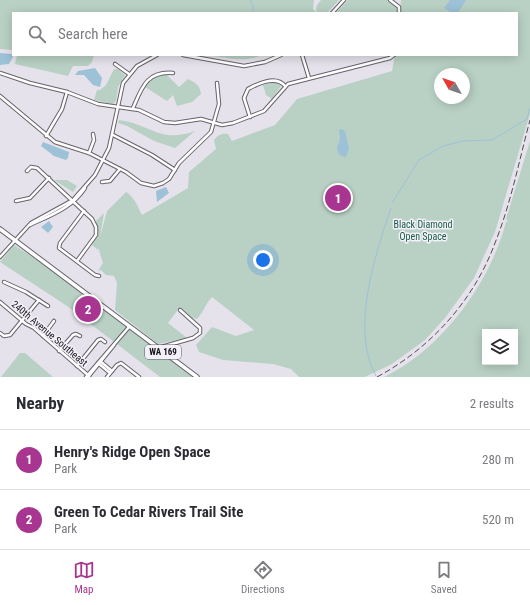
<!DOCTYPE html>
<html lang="en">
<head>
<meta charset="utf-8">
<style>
  :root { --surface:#fff; --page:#f2f2f3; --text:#2b2b33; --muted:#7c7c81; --line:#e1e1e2; --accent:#a83590 }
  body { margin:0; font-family:"Roboto Condensed",sans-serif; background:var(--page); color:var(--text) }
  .controls { position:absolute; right:12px; bottom:12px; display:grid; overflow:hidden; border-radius:0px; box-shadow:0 2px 10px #0003 }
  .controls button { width:36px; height:36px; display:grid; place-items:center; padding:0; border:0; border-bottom:1px solid var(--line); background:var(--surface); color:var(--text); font:20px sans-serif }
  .compass { position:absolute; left:434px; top:68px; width:36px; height:36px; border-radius:50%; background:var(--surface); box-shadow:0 2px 10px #0003; rotate:310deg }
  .you { position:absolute; left:263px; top:260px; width:14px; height:14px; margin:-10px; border:3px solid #fff; border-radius:50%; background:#1a73e8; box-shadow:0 0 0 6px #1a73e833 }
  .badge { display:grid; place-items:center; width:26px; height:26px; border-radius:50%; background:var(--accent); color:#fff; font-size:13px; font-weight:700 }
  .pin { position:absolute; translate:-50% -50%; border:2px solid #fff; box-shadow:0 1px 4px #0006 }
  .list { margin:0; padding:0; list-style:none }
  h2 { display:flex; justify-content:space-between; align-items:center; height:52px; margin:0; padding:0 16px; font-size:17px }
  h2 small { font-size:13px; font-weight:400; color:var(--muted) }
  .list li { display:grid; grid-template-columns:26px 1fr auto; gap:12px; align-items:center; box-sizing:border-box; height:60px; padding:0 16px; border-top:1px solid var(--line) }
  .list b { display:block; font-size:15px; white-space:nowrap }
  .list p { margin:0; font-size:13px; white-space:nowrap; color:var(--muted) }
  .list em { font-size:13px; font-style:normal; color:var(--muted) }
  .icon { flex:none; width:22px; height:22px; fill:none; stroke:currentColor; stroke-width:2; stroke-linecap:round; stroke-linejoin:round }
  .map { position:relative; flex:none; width:530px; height:377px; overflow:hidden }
  .search { position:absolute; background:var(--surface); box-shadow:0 2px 10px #0003; left:12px; right:12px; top:12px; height:44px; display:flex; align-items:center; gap:10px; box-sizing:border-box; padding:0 14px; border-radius:0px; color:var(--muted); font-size:15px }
  .sheet { height:172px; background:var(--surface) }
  nav { display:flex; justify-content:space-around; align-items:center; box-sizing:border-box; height:56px; border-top:1px solid var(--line); background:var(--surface); font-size:11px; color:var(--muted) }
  nav a { display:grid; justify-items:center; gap:2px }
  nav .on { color:var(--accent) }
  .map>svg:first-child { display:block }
  .green { fill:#b9d1c5; fill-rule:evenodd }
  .water { fill:#9dc1d6 }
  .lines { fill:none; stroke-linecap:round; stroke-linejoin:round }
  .stream { stroke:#9dc1d6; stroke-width:1 }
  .street-casing { stroke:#66636b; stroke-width:4.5 }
  .primary-casing { stroke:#66636b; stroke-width:5.5 }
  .street { stroke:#fff; stroke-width:2.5 }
  .primary { stroke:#fff; stroke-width:3.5 }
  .rail { stroke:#4f4c51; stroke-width:1; stroke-dasharray:6 3; stroke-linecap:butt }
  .labels { text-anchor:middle; stroke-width:3; stroke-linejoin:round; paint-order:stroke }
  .shield { fill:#f3f0f9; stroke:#5a575c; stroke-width:1 }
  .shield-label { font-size:9px; font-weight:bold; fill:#181619 }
  .park-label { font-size:10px; fill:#185c43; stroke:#f3f0f9 }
  .street-label { font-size:10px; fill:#181619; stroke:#f3f0f9 }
</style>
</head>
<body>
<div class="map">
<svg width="530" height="377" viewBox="0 0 530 377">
  <rect width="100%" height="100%" fill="#e6e2eb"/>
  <!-- green -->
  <g class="green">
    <path d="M0,0h314l-1,9 4,4h-304v37l-13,-1z"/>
    <path d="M321,0h18l-12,13h-8l-3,-2 1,-6z"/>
    <path d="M348,0h39l10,8 1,5h-62z"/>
    <path d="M401,0h129v114l-35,118 -21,46 -29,40 -20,22 -33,24 -27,13h-66l-8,-8 -18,-5 -50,-4 -24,-8 -3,-7 16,-18 24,9 18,-6 -42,-33c-7,7 -8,15 -15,22l-5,-1 -12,-11 -12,16 19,15 -29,6 -43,-34 2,-27 -3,-7 -8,-1 -5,-5 -3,1 5,-8 -5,-16v3l-6,-5 6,-12 -2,-12 8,-8 -4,24 7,-26 19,-19c9,6 11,13 16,23l46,-27 1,-16 27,-23 -2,-9c4,-5 7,-7 14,-6l4,7 43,-16 22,-26 95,-28 3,-16h122v-42h-117zM440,74h24v24h-24z"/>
    <path d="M17,55h77l-2,7 -4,4h-15l-5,10 -53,-12z"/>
    <path d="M209,55h53c-18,8 -34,3 -53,0z"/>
    <path d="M114,69h4l7,6 -7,12 -2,14 -3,3 -19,-4 3,-10h3l6,-5z"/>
    <path d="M166,74l13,13 9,-8c8,4 12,6 13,15l-9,8 -15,4 -4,-11 -6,6 -22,-14 10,-10z"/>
    <path d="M275,82l5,2 1,2 -9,13 -6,-4 -3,-10z"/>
    <path d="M119,120c32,4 41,24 76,11l-20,17 -21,-7 -27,-15 -9,-3z"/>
    <path d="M530,141v236h-146c58,-28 106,-94 122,-155l2,-1 -2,-2zM485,332h30v30h-30z"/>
    <path d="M54,180h13l10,6 -4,6z"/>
    <path d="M14,245l35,22 145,110h-34l-93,-71 -67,-44z"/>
    <path d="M20,353h5l28,24h-52z"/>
  </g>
  <!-- water -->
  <g class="water">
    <path d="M450,0h16l-8,13h-6l-8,-5z"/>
    <path d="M0,53l12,1 1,3 -4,7 -9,1z"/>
    <path d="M95,68l7,10 -2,9 -7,-2 -9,-10h-9l3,-4z"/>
    <path d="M342,129l3,2 4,18 -3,8 -5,-1c-8,-10 -1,-10 -1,-19 0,-2 -1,-4 -1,-7z"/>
    <path d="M43,142l26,10 -1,6 -2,2 -12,-4 -13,-10z"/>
    <path d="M166,187l3,6 -12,9 -1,-11z"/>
    <path d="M49,221l4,6 -5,6 -7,-6z"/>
  </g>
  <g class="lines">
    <!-- stream -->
    <g class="stream">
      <path d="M250,0l3,5v8"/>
      <path d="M392,203l27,-43 24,-14 20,-5 29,-1 35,-21 3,-11"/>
      <path d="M376,376c-26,-46 -1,-121 15,-168"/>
    </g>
    <defs>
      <g id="street">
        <path d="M390,0l9,7v6"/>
        <path d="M332,13l12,-13"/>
        <path d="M183,55l61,11 21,-4 16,-7"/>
        <path d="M302,55l7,23"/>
        <path d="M115,64l14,10"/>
        <path d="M0,73l30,10 37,9 31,12 41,6 25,12 11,1 26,-4 21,6 11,-2 31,-12 24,-27 102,-26 4,-3"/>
        <path d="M0,96l55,46 34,11 37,19 15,11 13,3 9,-3 6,-4 10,-16 32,-31 8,-28 -2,-21"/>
        <path d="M133,108c9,-21 14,-37 40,-35"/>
        <path d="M250,117l-6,-19 4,-9c11,-6 28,-14 37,-3"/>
        <path d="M113,135l39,20 23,15"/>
        <path d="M46,136l16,-27 5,-17"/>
        <path d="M89,153l5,-13 -1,-6"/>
        <path d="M27,171l4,-4 6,1 55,51 4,8v8l-19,26"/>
        <path d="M102,182l8,-1 10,-12"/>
        <path d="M16,201l14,-3 19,-20"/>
        <path d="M84,211l-24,32 -1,5 36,27 4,1"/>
        <path d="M30,225c21,-10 42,-17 55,-37"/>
        <path d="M0,257l31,-34 42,-23 22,-25 14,-27 14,-65 14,-17 20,-11"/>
        <path d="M4,282l22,10 22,14"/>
        <path d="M0,302l26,22 8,4 55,48"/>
        <path d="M0,333l4,3 6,-1 29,-35"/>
        <path d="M43,336l11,-15"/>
        <path d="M158,348l35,-10 7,-5v-5l-20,-18"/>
        <path d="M59,351l14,-16 3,-1 4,2"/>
        <path d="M100,361l12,10"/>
        <path d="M98,363l12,10"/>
        <path d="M77,366l21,-26 3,-1 4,3"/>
        <path d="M86,377l43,-50"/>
        <path d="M88,377l26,-32"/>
        <path d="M107,377l10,-12 4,-2 18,14"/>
      </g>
      <path id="primary" d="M0,229l197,148"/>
    </defs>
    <!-- street casing -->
    <use href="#street" class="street-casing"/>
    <!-- primary casing -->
    <use href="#primary" class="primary-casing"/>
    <!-- street -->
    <use href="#street" class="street"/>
    <!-- primary -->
    <use href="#primary" class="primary"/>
    <!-- rail -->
    <path class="rail" d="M377,377c54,-29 97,-77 118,-134 16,-40 24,-82 35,-123"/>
  </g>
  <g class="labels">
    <!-- shield labels -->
    <rect class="shield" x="145" y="345" width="36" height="14" rx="3"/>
    <g class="shield-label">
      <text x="163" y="355">WA 169</text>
    </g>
    <!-- park labels -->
    <g class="park-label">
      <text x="423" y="228">Black Diamond<tspan x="423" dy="12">Open Space</tspan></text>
    </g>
    <!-- street labels -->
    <g class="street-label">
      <text transform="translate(50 333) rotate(40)" y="4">240th Avenue Southeast</text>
    </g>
  </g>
</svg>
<div class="controls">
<button><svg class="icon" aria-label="layers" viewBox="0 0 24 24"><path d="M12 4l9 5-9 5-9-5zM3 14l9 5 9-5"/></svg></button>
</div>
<svg class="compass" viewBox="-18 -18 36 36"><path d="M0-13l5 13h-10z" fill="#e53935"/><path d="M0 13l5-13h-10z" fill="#7c7c81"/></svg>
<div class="you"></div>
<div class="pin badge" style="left:338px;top:198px">1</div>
<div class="pin badge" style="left:88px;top:309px">2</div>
<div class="search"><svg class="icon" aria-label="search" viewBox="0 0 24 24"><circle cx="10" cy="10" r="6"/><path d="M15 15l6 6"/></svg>Search here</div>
</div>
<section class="sheet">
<h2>Nearby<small>2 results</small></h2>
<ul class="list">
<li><span class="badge">1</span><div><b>Henry's Ridge Open Space</b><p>Park</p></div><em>280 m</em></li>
<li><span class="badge">2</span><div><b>Green To Cedar Rivers Trail Site</b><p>Park</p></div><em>520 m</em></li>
</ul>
</section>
<nav>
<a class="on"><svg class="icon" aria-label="map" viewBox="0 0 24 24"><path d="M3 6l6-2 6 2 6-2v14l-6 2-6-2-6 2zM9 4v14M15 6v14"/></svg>Map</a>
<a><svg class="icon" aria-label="directions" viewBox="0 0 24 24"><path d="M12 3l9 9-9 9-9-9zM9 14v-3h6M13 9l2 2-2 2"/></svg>Directions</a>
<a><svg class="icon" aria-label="saved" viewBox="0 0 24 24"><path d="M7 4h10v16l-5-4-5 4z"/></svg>Saved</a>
</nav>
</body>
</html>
